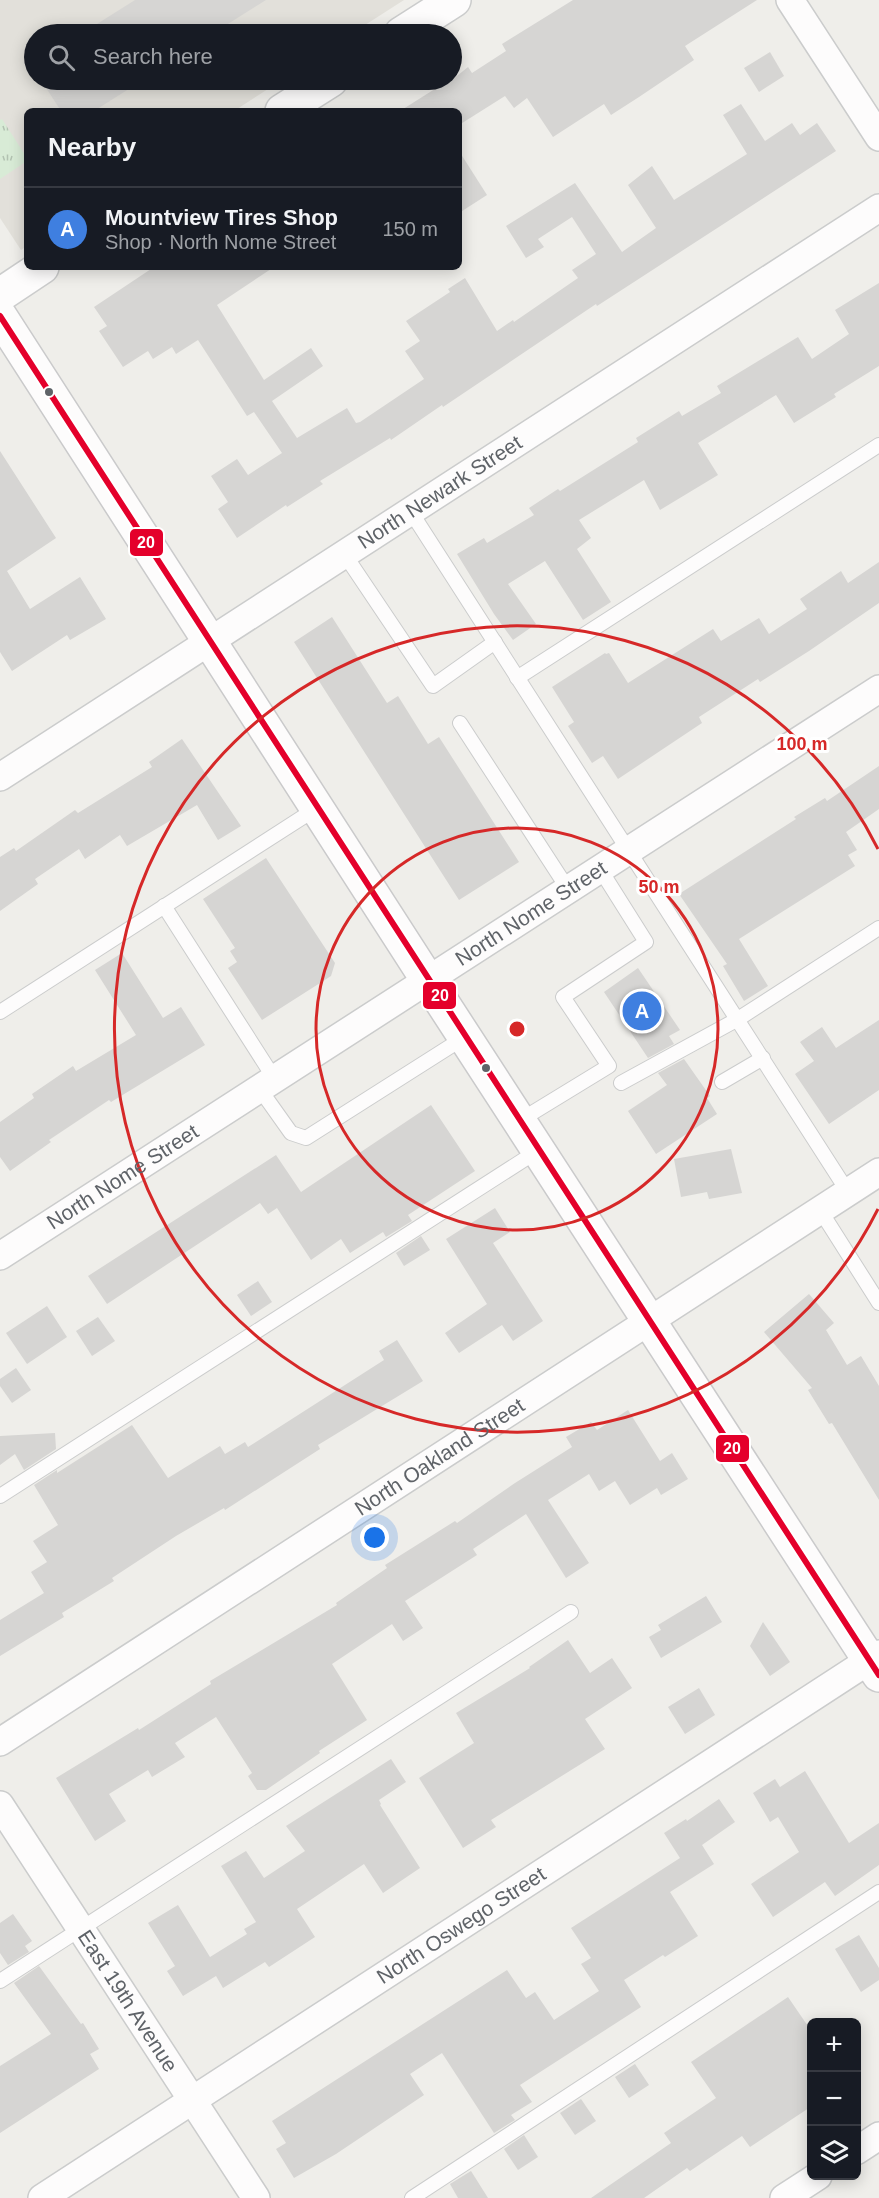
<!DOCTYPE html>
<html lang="en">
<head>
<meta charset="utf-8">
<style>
  :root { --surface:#171b24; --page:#20242c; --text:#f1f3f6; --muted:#9ea1a6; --line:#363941; --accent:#919496 }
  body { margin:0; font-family:Helvetica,sans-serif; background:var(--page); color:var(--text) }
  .controls { position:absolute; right:18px; bottom:18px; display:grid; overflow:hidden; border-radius:9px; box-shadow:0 3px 15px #0003 }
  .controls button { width:54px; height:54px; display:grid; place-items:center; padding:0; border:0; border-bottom:2px solid var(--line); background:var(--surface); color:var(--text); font:30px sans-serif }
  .you { position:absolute; left:375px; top:1538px; width:21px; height:21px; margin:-15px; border:4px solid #fff; border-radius:50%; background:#1a73e8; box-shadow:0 0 0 9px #1a73e833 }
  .badge { display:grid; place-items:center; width:39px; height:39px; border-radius:50%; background:var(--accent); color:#fff; font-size:20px; font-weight:700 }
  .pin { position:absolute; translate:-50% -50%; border:3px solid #fff; box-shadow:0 2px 6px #0006 }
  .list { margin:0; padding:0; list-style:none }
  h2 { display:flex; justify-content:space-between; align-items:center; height:78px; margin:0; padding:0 24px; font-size:26px }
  h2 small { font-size:20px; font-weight:400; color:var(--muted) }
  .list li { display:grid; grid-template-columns:39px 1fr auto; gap:18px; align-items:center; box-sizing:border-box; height:84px; padding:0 24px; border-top:2px solid var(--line) }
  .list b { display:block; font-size:22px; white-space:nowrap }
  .list p { margin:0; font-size:20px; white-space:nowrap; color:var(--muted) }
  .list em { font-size:20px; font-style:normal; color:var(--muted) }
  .icon { flex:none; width:33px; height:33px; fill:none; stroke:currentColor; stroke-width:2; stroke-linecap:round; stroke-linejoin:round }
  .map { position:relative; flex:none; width:879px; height:2198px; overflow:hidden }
  .search { position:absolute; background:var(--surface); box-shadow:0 3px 15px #0003; left:24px; top:24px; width:438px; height:66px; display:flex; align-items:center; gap:15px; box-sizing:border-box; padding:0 21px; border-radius:33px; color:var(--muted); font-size:22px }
  .panel { position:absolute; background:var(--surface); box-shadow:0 3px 15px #0003; left:24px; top:108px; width:438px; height:162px; border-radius:9px }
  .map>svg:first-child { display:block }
  .education { fill:#e2e0da }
  .grass { fill:url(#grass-tufts) }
  .building { fill:#d6d5d3 }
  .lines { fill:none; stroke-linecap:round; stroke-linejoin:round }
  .service-casing { stroke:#cbcccc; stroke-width:16 }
  .minor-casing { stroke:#cbcccc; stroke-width:30 }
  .tertiary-casing { stroke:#cbcccc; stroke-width:36 }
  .secondary-casing { stroke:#cacacb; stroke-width:36 }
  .service { stroke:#fdfcfc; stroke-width:14 }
  .minor { stroke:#fdfcfc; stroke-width:27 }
  .tertiary { stroke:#fdfcfc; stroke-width:33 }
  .secondary { stroke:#fdfcfc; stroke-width:33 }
  .bus-1-casing { stroke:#fff; stroke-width:10 }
  .bus-1 { stroke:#e4002b; stroke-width:6 }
  .ring { fill:none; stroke:#d62828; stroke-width:3 }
  .bus-dot { fill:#5f6368; stroke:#fff; stroke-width:2 }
  .labels { text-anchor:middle; stroke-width:6; stroke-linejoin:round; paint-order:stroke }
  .street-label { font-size:21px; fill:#5f6368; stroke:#fff }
  .centre { fill:#d62828; stroke:#fff; stroke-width:3 }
  .ring-label { font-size:18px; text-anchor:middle; font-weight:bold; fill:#d62828; stroke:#fff; stroke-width:6; stroke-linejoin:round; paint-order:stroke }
  .line-badge { stroke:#fff; stroke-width:2 }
  .badge-label { font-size:16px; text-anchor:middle; font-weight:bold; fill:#fff }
</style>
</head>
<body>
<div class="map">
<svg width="879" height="2198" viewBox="0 0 879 2198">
  <defs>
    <pattern id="grass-tufts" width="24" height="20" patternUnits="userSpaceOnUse" patternTransform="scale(1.5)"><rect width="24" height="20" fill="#d8ebd6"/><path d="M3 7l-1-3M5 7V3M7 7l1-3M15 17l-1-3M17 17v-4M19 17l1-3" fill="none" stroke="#b2c2b1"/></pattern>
  </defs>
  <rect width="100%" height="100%" fill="#efeeea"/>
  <!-- education -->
  <path class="education" d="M0,0h404l-53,34h-317v46h248l-48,31h-207v135l-6,4 -21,-32z"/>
  <!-- grass -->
  <path class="grass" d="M2,119l25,39v3l-27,18v-59z"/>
  <!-- building -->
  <g class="building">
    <path d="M135,0h131l-54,34h-131z"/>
    <path d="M573,0h184l-72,46 9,14 -55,37 -28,18 -7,-11 -51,33 -26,-39 -13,10 -9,-12 -46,29v-14h-59l49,-31h3l16,-13 4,6 34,-22 -4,-7z"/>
    <path d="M770,52l14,24 -25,16 -15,-24z"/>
    <path d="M41,80h102l-49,31h-33z"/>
    <path d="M741,104l24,37 27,-18 8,12 17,-12 19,28 -239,155 -1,-2 -153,103 -1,-2 -51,35 -1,-2 -70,43 3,3 -36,23 -1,-2 -49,33 -19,-29 10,-7 -17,-26 26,-17 11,16 34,-22 -28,-41 -7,4 -49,-76 -22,14 -4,-7 -19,12 -5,-8 -25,16 -24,-36 8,-5 -13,-19 60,-40h120l-57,38 47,75 47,-32 12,18 -51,35 25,37 50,-30 9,15 4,-1 64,-43 -19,-28 15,-10 -14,-20 44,-29 -2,-3 17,-11 32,53 16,-11 1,2 64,-44 -6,-8 24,-16 -24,-37 -34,22 6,8 -18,11 -20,-32 69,-43 47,69 34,-24 -28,-43 24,-19 22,34 73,-46 -24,-39z"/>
    <path d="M459,151l28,44 -28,18z"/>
    <path d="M879,283v83l-45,28 2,3 -42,26 -18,-28 -78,48 20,32 -58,35 -16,-30 -65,40 12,18 -14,11 34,53 -28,18 -38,-59 -37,23 28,40 -23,16 -19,-26 -37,-60 27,-16 3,5 47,-28 -5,-7 29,-19 2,2 78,-49 -2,-4 43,-27 3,5 39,-23 -4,-7 81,-49 14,22 37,-25 -14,-24z"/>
    <path d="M0,451l56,87 -49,33 23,38 50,-32 26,42 -36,21 -3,-5 -55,36 -12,-19z"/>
    <path d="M879,562v41l-70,48 -49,31 -2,-3 -59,38 3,6 -84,56 -15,-23 -11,7 -24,-37 6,-4 -22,-35 53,-34 1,1 3,-1 19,30 85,-54 8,12 38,-23 10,16 38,-25 -7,-10 41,-28 7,12z"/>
    <path d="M332,617l55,86 11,-7 30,48 11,-7 80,125 -60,38 -165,-258z"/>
    <path d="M182,739l59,87 -23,14 -21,-35 -70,41 -7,-11 -35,24 -6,-10 -44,30 3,5 -38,27v-54l14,-9 2,3 59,-41 3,3 74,-46 -3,-5z"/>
    <path d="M879,766v43l-33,23 11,18 -9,5 7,11 -116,73 29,47 -24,15 -21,-35 4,-2 -48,-70 117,-75 -2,-2 31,-19 2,3z"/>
    <path d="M266,858l69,105 -4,13 -69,44 -34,-52 9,-6 -7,-11 5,-3 -32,-49z"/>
    <path d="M122,953l41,65 18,-11 24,38 -94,57 -2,-2 -60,40 2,2 -41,29 -10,-14v-35l34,-24 -2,-4 41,-28 3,5 60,-36 -41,-65z"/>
    <path d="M638,968l42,62 -11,6 5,8 -26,14 -44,-66z"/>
    <path d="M879,1020v70l-50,34 -34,-50 19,-13 -14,-19 22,-15 14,21z"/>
    <path d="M684,1059l26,37 -3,2 10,16 -61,40 -28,-43 39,-26 -9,-12z"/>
    <path d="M431,1105l44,66 -67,44 4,6 -26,16 -3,-5 -33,21 -9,-14 -30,21 -34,-52 -9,6 -8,-11 -153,101 -19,-28 188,-121 25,37z"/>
    <path d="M731,1149l11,44 -33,6 -2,-7 -26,5 -7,-38z"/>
    <path d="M495,1208l15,24 -17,11 50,78 -30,20 -11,-16 -43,28 -14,-20 42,-29 -41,-65z"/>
    <path d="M421,1236l9,14 -26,16 -8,-13z"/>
    <path d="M258,1281l14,21 -21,14 -14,-21z"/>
    <path d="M809,1294l25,29 -8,7 21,35 14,-9 18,30v114l-47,-77 -3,1 -21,-34 4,-2 -48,-56z"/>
    <path d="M47,1306l20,31 -40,27 -21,-31z"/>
    <path d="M98,1317l17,24 -23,15 -16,-25z"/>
    <path d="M397,1340l26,41 -105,64 2,4 -95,61 -1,-2 -48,28 -64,42 2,3 -52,32 2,4 -64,39v-36l44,-27 -13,-21 16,-10 -14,-21 25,-16 -24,-40 23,-15v3l75,-48 36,53 52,-32 5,8 20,-12 3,5 136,-87 -5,-9z"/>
    <path d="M16,1368l15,22 -19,13 -12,-17v-7z"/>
    <path d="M628,1410l32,51 12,-8 16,26 -27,16 -4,-7 -27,17 -15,-24 -16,10 -10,-17 -41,26 41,63 -23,15 -40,-64 -53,35 4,6 -72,46 18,27 -20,13 -11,-17 -60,40 35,56 -48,31 1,2 -54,37h-9l-9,-14 4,-3 -36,-56 -41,26 10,14 -33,20 -4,-7 -39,24 17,27 -31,20 -39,-63 82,-50 1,2 72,-46 -1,-3 127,-76 -1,-2 51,-35 -2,-3 70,-44 2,2 58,-40 57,-36 -6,-10 25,-15 6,8z"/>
    <path d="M55,1433l1,16 -32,21 -9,-16 -15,11v-29z"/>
    <path d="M706,1596l16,26 -61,36 -12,-21 12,-7 -3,-5z"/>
    <path d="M763,1622l27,40 -20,14 -20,-30z"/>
    <path d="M568,1640l22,33 22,-15 20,30 -47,31 20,30 -114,71 5,7 -33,21 -44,-70 55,-35 -18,-30 74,-45 -1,-1z"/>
    <path d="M699,1688l16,27 -30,19 -17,-27z"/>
    <path d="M391,1759l15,23 -27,18 2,4 -1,1 40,63 -37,25 -19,-29 -67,45 18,28 -46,30 -4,-5 -42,26 -7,-12 -33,20 -16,-25 8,-5 -27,-43 30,-18 32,52 37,-23 -3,-5 12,-7 -35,-56 25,-15 18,27 41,-27 -19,-25z"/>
    <path d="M805,1771l44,72 30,-20v42l-44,31 -10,-14 -52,35 -22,-33 48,-32 -21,-35 -8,5 -17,-29 22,-14 5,8z"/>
    <path d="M719,1799l16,23 -33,23 12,19 -44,28 28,44 -33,21 -2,-2 -39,25 17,27 -121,78 12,17 -21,13 4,5 -21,13 -52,-80 -32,21 14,21 -88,59 -42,24 -18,-29 10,-6 -14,-22 235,-151 19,28 9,-6 19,28 45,-29 -18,-27 10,-6 -20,-30 109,-70 -16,-25 22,-14 1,2z"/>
    <path d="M13,1914l19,27 -7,5 4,6 -21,13 -8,-12v-30z"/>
    <path d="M859,1935l20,33v12l-18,12 -26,-43z"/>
    <path d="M39,1966l42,58 2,-1 16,26 -9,5 9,15 -99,64v-67l51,-32 -37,-51z"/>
    <path d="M788,1997l24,35v74l-62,41 -8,-11 -52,35 -3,-3 -43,30h-53l80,-55 -7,-10 52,-35 -25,-36z"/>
    <path d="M635,2064l14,21 -20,13 -14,-21z"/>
    <path d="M581,2099l15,22 -21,14 -15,-22z"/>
    <path d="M524,2135l14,22 -20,13 -14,-21z"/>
    <path d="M471,2171l17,27h-30l-8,-14z"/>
  </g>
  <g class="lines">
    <defs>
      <g id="service">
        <path d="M411,512l437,680"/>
        <path d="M345,555l88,131 62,-44"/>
        <path d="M517,678l362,-233"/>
        <path d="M460,723l108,166"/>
        <path d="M164,906l110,172"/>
        <path d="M0,1012l317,-204"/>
        <path d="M722,1082l41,-24"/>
        <path d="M621,1083l117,-64 141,-91"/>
        <path d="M259,1088l32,45 15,5 159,-101"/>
        <path d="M519,1121l90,-55 -46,-69 83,-55 -46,-73"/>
        <path d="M820,1210l59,93"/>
        <path d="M0,1496l539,-346"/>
        <path d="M0,1981l571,-369"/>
        <path d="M412,2198l467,-306"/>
      </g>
      <g id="minor">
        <path d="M790,0l89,137"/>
        <path id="s1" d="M0,777l879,-569"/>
        <path id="s2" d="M0,1256l879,-567"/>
        <path id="s3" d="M0,1742l879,-570"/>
        <path id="s4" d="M0,1805l256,393"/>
        <path d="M856,2151l23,-15"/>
        <path id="s5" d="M42,2198l837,-544"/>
        <path d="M784,2198l34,-22"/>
      </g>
      <g id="tertiary">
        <path d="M401,34l53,-34"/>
        <path d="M282,111l49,-31"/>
        <path d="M0,295l42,-28"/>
      </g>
      <path id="secondary" d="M0,316l427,663 452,696"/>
    </defs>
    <!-- service casing -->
    <use href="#service" class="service-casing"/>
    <!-- minor casing -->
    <use href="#minor" class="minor-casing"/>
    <!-- tertiary casing -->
    <use href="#tertiary" class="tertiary-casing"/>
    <!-- secondary casing -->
    <use href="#secondary" class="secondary-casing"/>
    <!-- service -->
    <use href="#service" class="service"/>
    <!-- minor -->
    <use href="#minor" class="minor"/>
    <!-- tertiary -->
    <use href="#tertiary" class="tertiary"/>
    <!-- secondary -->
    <use href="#secondary" class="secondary"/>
    <defs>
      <path id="bus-1" d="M0,316l879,1359"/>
    </defs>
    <!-- bus-1 casing -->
    <use href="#bus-1" class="bus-1-casing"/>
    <!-- bus-1 -->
    <use href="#bus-1" class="bus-1"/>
  </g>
  <!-- distance rings -->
  <g class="ring">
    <circle cx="517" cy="1029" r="201"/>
    <path d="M878 1209A403 403 0 1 1 878 849"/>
  </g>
  <!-- markers -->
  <g class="bus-dot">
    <circle cx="49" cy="392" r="5"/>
    <circle cx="486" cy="1068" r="5"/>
  </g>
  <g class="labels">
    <!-- street labels -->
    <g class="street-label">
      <text dy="7" stroke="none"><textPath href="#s1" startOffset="524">North Newark Street</textPath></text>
      <text dy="7" stroke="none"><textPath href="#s2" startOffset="632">North Nome Street</textPath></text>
      <text dy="7" stroke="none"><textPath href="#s2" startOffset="146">North Nome Street</textPath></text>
      <text dy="7" stroke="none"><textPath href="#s3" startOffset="524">North Oakland Street</textPath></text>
      <text dy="7" stroke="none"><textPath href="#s5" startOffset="500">North Oswego Street</textPath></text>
      <text dy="7" stroke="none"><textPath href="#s4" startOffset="234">East 19th Avenue</textPath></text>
    </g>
  </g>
  <circle cx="517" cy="1029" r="9" class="centre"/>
  <g class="ring-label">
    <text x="802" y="750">100 m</text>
    <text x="659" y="893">50 m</text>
  </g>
  <g class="line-badge">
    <rect x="129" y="528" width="35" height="29" rx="6" fill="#e4002b"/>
    <rect x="422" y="981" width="35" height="29" rx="6" fill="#e4002b"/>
    <rect x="715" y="1434" width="35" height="29" rx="6" fill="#e4002b"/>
  </g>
  <g class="badge-label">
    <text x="146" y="548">20</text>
    <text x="440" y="1001">20</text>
    <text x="732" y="1454">20</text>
  </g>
</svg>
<div class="controls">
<button>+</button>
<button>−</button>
<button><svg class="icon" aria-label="layers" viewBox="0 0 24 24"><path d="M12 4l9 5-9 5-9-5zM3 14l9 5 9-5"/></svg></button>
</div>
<div class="you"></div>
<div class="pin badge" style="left:642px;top:1011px;background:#3f7fe0">A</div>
<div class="search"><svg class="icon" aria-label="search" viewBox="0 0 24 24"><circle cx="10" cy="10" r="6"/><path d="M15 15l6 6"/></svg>Search here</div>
<section class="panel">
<h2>Nearby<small></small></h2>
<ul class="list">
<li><span class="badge" style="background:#3f7fe0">A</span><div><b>Mountview Tires Shop</b><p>Shop · North Nome Street</p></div><em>150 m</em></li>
</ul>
</section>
</div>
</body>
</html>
